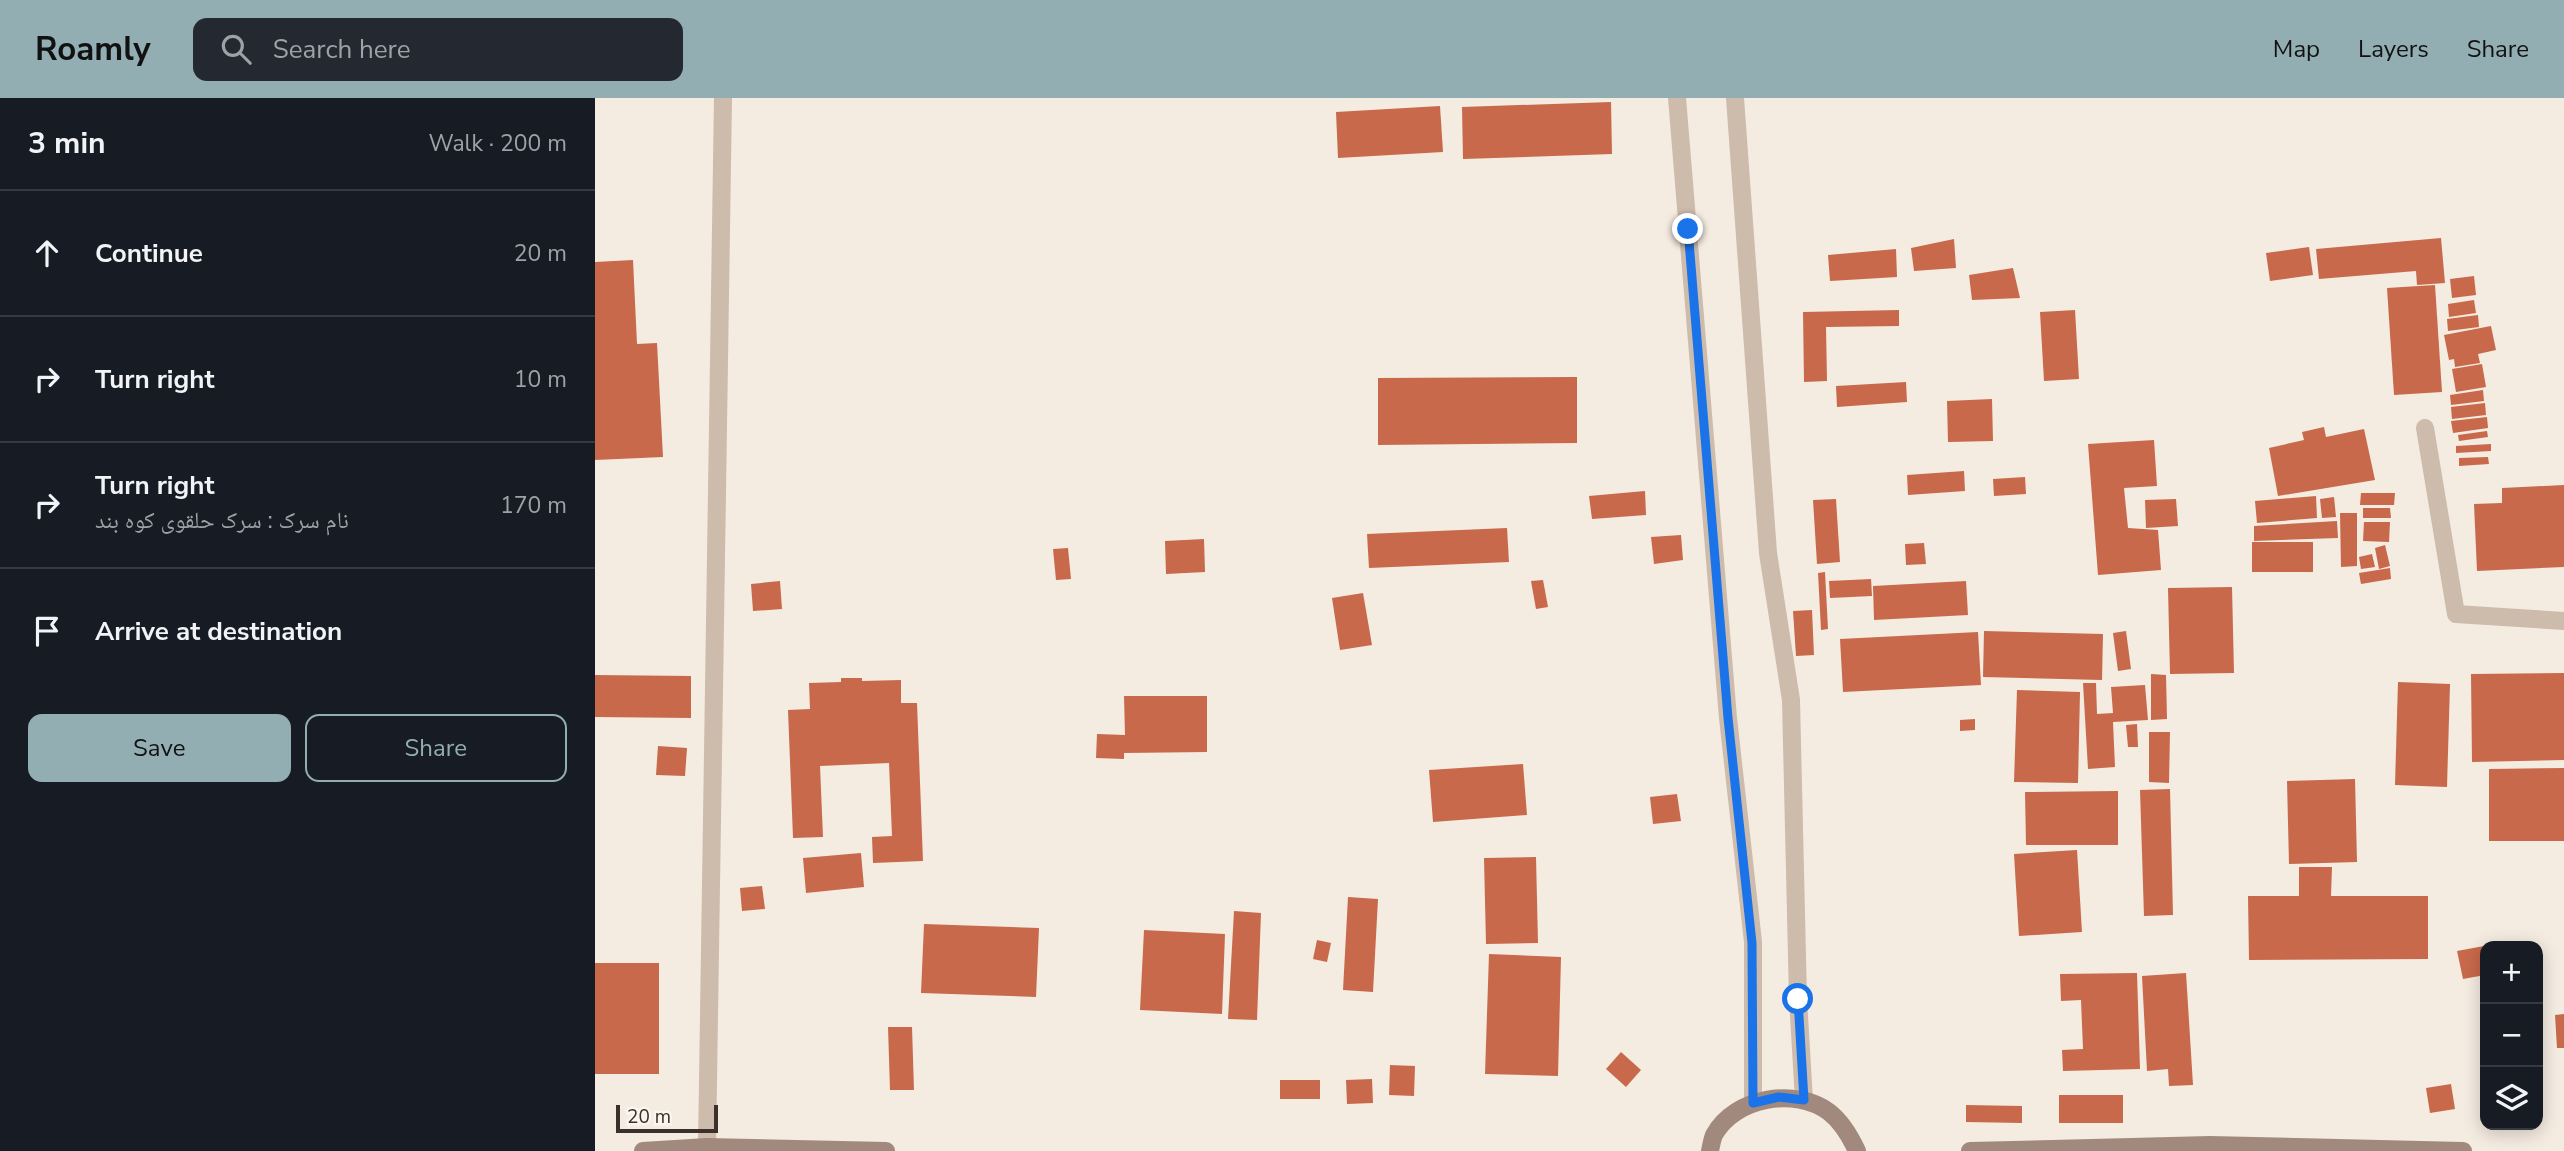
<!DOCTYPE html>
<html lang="en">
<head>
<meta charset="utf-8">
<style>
  :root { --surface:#171b24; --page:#242831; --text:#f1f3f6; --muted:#9ea1a6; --line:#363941; --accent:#92aeb2 }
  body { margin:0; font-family:"Nunito Sans","Noto Naskh Arabic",sans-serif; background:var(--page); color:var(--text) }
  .controls { position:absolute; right:21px; bottom:21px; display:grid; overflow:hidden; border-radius:14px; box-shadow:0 4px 18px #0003 }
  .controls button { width:63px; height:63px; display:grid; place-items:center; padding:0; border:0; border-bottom:2px solid var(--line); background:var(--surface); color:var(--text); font:35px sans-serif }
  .scale { position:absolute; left:21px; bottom:18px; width:102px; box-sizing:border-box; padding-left:7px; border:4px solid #3b302b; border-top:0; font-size:19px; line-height:24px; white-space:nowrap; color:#3b302b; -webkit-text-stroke:5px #fbf5ee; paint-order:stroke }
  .stop { position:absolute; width:21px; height:21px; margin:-16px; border:5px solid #1a73e8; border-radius:50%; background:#fff }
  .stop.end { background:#1a73e8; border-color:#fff; box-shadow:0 2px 7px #0008 }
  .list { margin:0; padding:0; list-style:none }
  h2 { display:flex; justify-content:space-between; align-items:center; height:91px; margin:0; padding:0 28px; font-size:30px }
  h2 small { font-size:23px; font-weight:400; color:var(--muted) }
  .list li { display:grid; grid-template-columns:46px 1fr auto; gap:21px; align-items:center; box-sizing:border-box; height:126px; padding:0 28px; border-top:2px solid var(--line) }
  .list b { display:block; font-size:26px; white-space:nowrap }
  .list p { margin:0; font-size:23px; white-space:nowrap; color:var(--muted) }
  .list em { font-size:23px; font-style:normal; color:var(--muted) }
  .actions { display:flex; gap:14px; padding:21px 28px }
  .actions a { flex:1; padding:16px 0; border:2px solid var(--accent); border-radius:14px; text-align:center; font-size:24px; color:var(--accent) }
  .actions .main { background:var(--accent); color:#111 }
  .icon { flex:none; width:38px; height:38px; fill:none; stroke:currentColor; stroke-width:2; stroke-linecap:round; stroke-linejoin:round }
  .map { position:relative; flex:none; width:1969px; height:1053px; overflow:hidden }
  header { display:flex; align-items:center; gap:42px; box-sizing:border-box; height:98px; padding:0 35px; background:var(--accent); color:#111 }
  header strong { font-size:33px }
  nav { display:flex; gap:38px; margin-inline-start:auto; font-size:24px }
  .search { width:490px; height:63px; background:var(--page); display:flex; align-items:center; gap:18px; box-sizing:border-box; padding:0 24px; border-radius:14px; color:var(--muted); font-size:26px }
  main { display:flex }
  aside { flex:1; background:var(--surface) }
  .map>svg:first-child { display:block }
  .building { fill:#c8694b }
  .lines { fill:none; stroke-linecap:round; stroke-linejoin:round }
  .minor { stroke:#cdbbac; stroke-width:18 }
  .tertiary { stroke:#cdbbac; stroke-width:18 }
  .secondary { stroke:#a18a7d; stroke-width:18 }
  .route { stroke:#1a73e8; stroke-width:9 }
</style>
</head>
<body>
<header>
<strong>Roamly</strong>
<div class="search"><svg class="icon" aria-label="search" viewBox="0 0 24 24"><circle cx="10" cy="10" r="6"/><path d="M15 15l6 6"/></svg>Search here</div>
<nav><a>Map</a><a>Layers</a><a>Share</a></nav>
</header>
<main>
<aside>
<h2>3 min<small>Walk · 200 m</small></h2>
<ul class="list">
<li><svg class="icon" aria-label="ahead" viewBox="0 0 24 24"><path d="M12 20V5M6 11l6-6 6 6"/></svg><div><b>Continue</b></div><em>20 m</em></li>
<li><svg class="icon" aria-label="right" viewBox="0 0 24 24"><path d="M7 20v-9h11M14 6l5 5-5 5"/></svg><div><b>Turn right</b></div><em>10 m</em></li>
<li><svg class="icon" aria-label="right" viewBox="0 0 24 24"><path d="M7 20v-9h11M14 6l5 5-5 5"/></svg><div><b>Turn right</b><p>نام سرک : سرک حلقوی کوه بند</p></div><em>170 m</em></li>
<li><svg class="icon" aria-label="arrive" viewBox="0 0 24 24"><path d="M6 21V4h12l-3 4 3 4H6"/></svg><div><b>Arrive at destination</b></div></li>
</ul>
<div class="actions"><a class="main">Save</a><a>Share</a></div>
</aside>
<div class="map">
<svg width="1969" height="1053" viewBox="0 0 1969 1053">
  <rect width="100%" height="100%" fill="#f4ebe1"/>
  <!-- building -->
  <g class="building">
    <path d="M1016,4l1,52 -149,5 -1,-52z"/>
    <path d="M845,8l3,46 -105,6 -2,-46z"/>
    <path d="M1846,140l4,45 -28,2 -1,-14 -97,8 -3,-30z"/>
    <path d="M1359,141l2,29 -42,3 -3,-23z"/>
    <path d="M1714,149l4,28 -43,6 -4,-28z"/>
    <path d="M1301,151l1,28 -67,4 -2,-26z"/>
    <path d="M38,162l4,84 20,-1 6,114 -68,3v-198z"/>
    <path d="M1418,170l7,30 -48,2 -3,-25z"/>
    <path d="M1879,178l2,19 -24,3 -2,-19z"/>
    <path d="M1840,187l7,107 -48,3 -7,-107z"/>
    <path d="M1879,202l2,13 -27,4 -1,-13z"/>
    <path d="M1304,212v16l-73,1 1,54 -23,1 -1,-70z"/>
    <path d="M1480,212l4,69 -35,2 -4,-69z"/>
    <path d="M1883,217l1,12 -31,4 -1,-12z"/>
    <path d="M1896,228l5,24 -18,4 2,9 -25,4 -1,-8 -5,1 -5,-25z"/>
    <path d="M1887,266l4,23 -30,5 -4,-23z"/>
    <path d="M982,279v66l-199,2v-67z"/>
    <path d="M1311,284l1,20 -70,5 -1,-21z"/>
    <path d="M1888,292l1,11 -33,4 -1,-10z"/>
    <path d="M1397,301l1,42 -45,1 -1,-41z"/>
    <path d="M1890,305l1,12 -34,4 -1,-12z"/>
    <path d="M1892,319l1,11 -35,5 -2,-12z"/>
    <path d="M1729,329l2,10 38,-8 11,51 -97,16 -9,-48 35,-8 -2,-8z"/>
    <path d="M1892,333l1,6 -29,4 -1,-6z"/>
    <path d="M1559,342l3,46 -33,2 4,40 30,2 3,40 -63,5 -10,-131z"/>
    <path d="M1896,346v7l-35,2v-7z"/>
    <path d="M1893,359l1,7 -30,2v-8z"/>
    <path d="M1369,373l1,20 -57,4 -1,-20z"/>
    <path d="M1430,379l1,17 -32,2 -1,-17z"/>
    <path d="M1969,387v82l-87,4 -3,-67 28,-1v-15z"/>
    <path d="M1050,393l1,24 -54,4 -3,-23z"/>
    <path d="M1766,395h34l-1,12h-34z"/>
    <path d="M1721,398l1,22 -60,5 -2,-22z"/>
    <path d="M1739,399l2,20 -14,1 -2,-19z"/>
    <path d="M1241,401l4,63 -23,2 -4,-64z"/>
    <path d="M1581,401l2,27 -32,2 -1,-28z"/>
    <path d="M1768,410h27l1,10h-28z"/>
    <path d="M1745,415h17v53l-16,1z"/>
    <path d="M1742,423l1,17 -84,3v-15z"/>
    <path d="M1769,424h26l-1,20 -26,-1z"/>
    <path d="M912,430l2,34 -140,6 -2,-34z"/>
    <path d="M1086,437l2,25 -29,4 -3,-27z"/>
    <path d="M609,441l1,33 -39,2 -1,-33z"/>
    <rect x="1657" y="444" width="61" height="30"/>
    <path d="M1329,445l2,21 -20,1 -1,-21z"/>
    <path d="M1790,447l5,21 -11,3 -4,-21z"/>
    <path d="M473,450l3,31 -15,1 -3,-31z"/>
    <path d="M1777,456l3,13 -14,2 -2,-12z"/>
    <path d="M1795,470l1,11 -30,5 -2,-11z"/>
    <path d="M1230,474l3,57 -7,1 -3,-57z"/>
    <path d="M1276,481l1,17 -42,2 -1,-17z"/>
    <path d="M948,482l5,27 -12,2 -5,-28z"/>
    <path d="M185,483l2,28 -29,2 -2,-27z"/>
    <path d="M1371,483l2,34 -94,5 -1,-34z"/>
    <path d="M1637,489l2,86 -64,1 -2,-86z"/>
    <path d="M768,495l9,52 -32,5 -8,-52z"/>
    <path d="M1217,512l2,45 -18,1 -3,-45z"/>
    <path d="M1389,533l119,3 -1,46 -119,-3z"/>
    <path d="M1531,533l5,38 -13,2 -5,-38z"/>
    <path d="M1383,534l3,53 -138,7 -3,-53z"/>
    <path d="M1969,575v87l-92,2 -1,-88z"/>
    <path d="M1556,576l15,1 1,44 -16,1z"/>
    <path d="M0,577l96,1v42l-96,-1z"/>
    <path d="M246,580h21v3l39,-1v23h16l6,158 -50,2 -1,-26 20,-1 -3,-73 -69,3 3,71 -30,1 -5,-128 22,-1 -1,-26 32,-1z"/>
    <path d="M1803,584l52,2 -3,103 -52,-2z"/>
    <path d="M1488,585h13l1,31 16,-1 -2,-26 34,-2 3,35 -35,2 2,45 -27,2z"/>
    <path d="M1422,592l63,2 -2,91 -64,-1z"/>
    <path d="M529,598h83v56l-83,1v6l-28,-1 1,-24 28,1z"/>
    <path d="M1380,621v11l-15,1v-11z"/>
    <path d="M1542,626l1,23h-10l-2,-22z"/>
    <path d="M1554,634h21l-1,51 -20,-1z"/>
    <path d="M63,648l29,2 -2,28 -29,-1z"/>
    <path d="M928,666l4,51 -94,7 -4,-52z"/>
    <path d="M1969,670v73h-75v-72z"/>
    <path d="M1760,681l2,83 -68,2 -2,-83z"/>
    <path d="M1575,691l3,126 -29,1 -4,-126z"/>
    <path d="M1523,693v54h-92l-1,-53z"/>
    <path d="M1082,696l4,27 -28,3 -3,-27z"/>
    <path d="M1482,752l5,82 -63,4 -5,-82z"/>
    <path d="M266,755l3,34 -58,6 -3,-35z"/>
    <path d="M941,759l2,86 -52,1 -2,-86z"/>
    <path d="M1704,769h33l-1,29h97v63l-179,1 -1,-64h51z"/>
    <path d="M167,788l3,23 -23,2 -2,-23z"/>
    <path d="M753,799l30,2 -5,93 -30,-2z"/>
    <path d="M639,813l27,2 -4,107 -29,-1z"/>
    <path d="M329,826l115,4 -3,69 -115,-4z"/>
    <path d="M549,832l81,4 -3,80 -82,-4z"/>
    <path d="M722,842l14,3 -4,19 -14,-3z"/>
    <path d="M1889,848l1,29 -22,4 -6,-28z"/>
    <path d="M894,856l72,3 -3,119 -73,-2z"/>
    <rect x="0" y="865" width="64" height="111"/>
    <path d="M1542,875l3,96 -77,2 -1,-21 21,-1 -2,-49 -20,1 -1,-27z"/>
    <path d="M1591,875l7,112 -24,1 -1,-17 -21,2 -5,-95z"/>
    <path d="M1969,916v34h-7l-2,-33z"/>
    <path d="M293,929h24l2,63h-24z"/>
    <path d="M1026,954l20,18 -15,17 -20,-18z"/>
    <path d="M795,967l25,1 -1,30 -25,-1z"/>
    <path d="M777,981l1,24 -26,1 -1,-24z"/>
    <rect x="685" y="982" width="40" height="19"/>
    <path d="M1856,986l4,25 -25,4 -4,-25z"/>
    <rect x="1464" y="997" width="64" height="28"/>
    <path d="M1371,1007l56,1v17l-56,-1z"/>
  </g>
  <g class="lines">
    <!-- minor -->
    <g class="minor">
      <path d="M1140,0l33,455 23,147 7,299 6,101"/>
      <path d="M1830,330l31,186 108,7"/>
      <path d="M112,1049l16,-1049"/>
    </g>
    <!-- tertiary -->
    <path class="tertiary" d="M1082,0l51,620 25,224v161"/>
    <!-- secondary -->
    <g class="secondary">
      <path d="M48,1053l64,-4 179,4"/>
      <path d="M1115,1053c1,-5 2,-11 4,-16 21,-38 81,-48 115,-23 13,10 21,24 28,39"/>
      <path d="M1375,1053l240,-6 253,6"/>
    </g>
  </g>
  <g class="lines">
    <!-- route -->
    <path class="route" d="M1093,131l40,489 24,225 1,160 26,-6 25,3 -6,-101"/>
  </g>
</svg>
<div class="controls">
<button>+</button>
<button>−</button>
<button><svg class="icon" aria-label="layers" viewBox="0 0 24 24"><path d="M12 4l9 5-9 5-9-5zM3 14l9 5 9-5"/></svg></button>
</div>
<div class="scale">20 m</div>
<div class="stop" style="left:1203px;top:901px"></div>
<div class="stop end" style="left:1093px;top:131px"></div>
</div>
</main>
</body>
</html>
